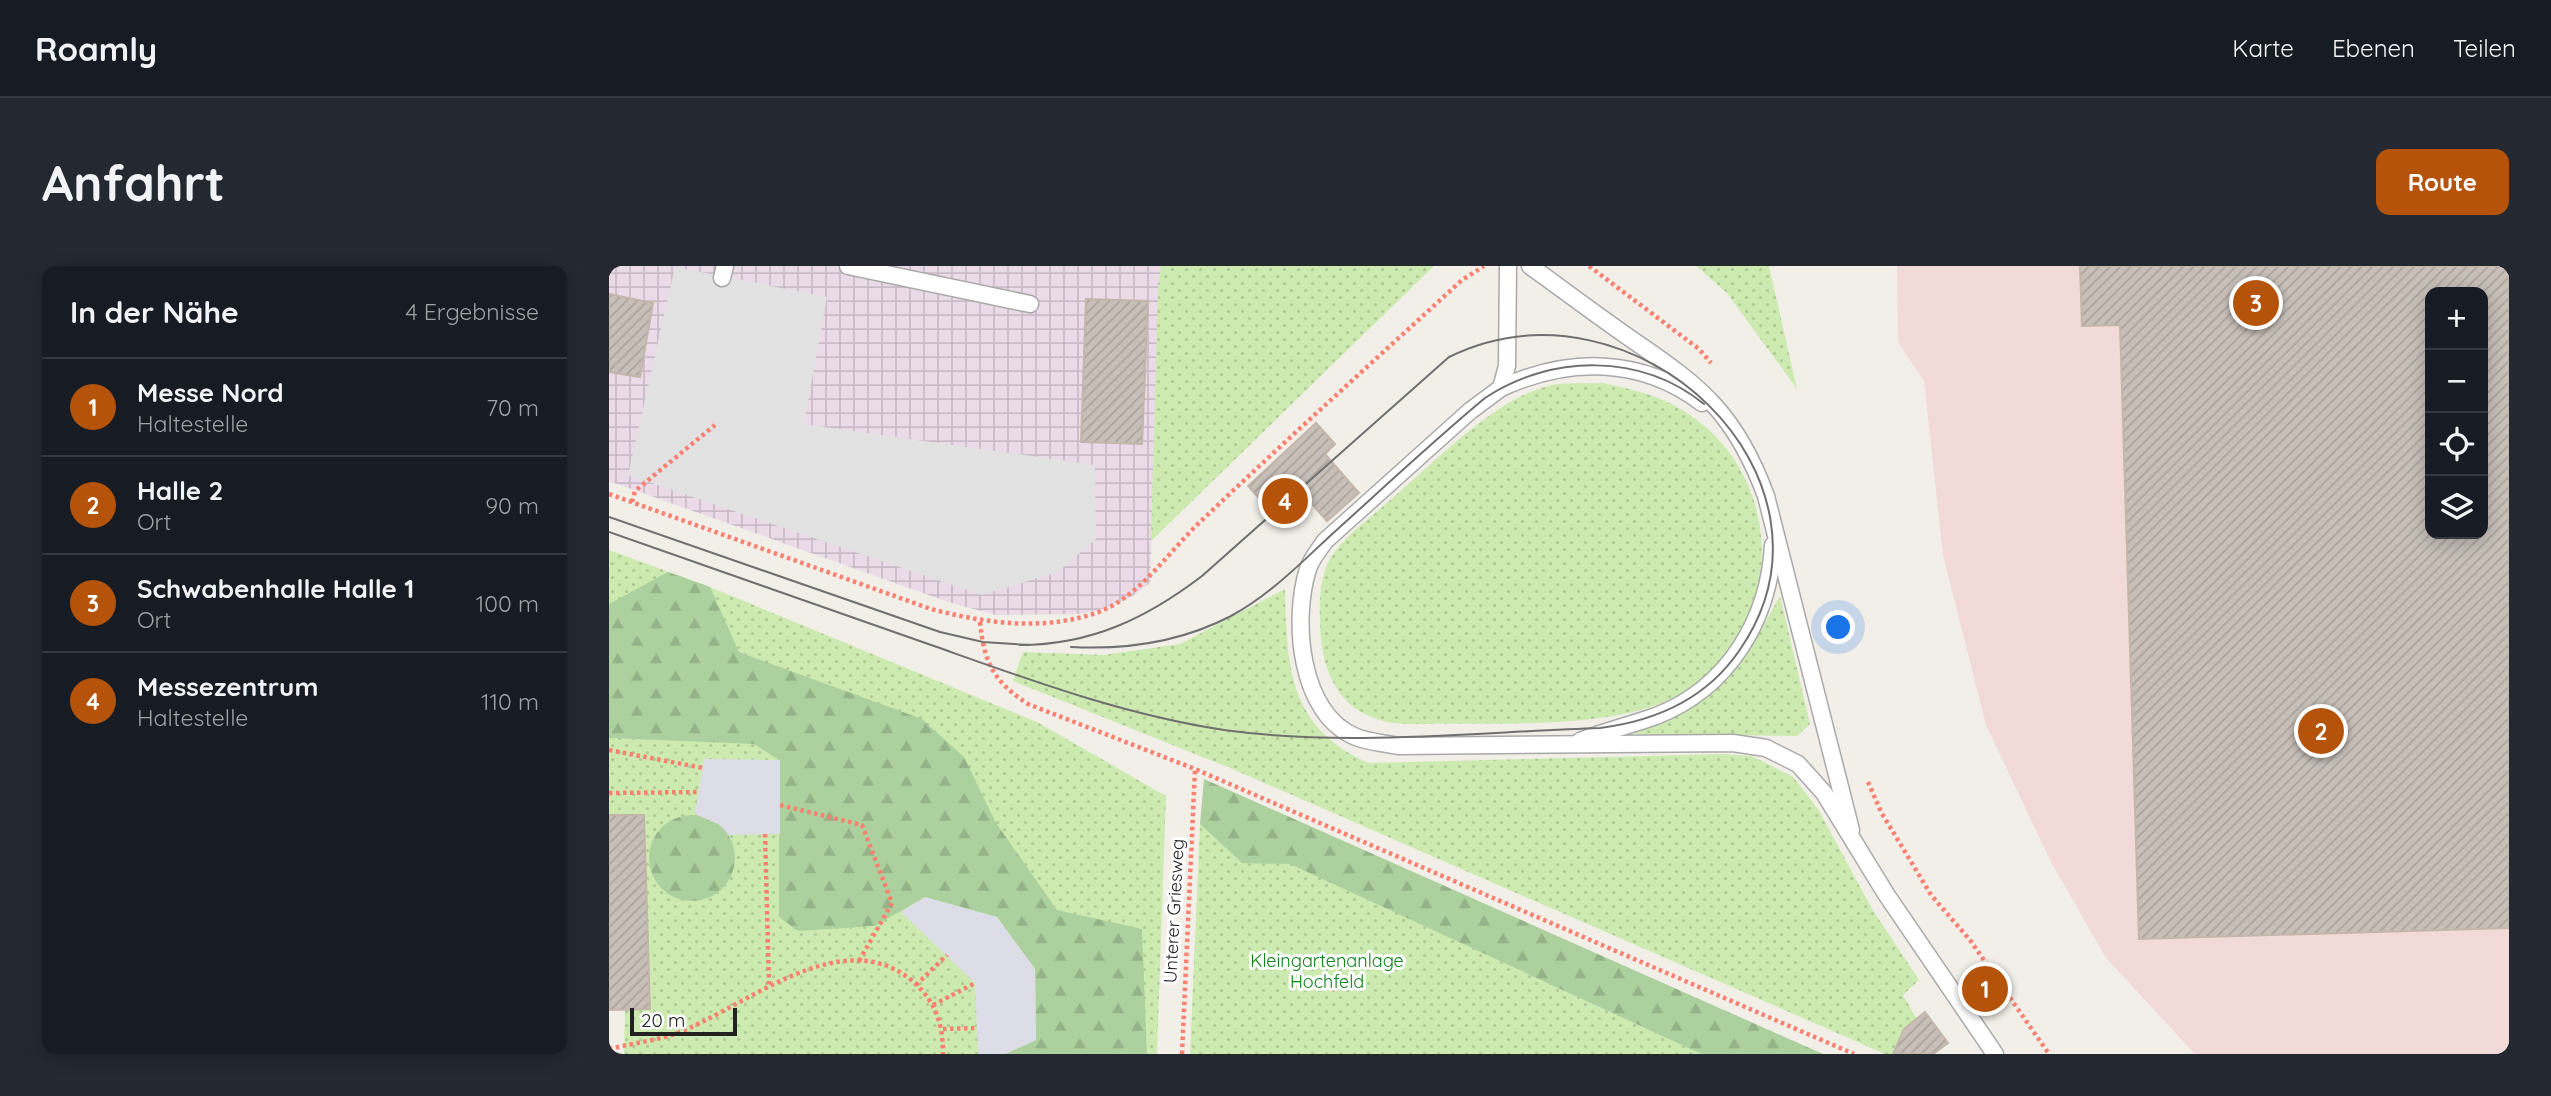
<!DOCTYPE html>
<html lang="de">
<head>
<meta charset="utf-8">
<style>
  :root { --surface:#171b24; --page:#242831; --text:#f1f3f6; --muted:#9ea1a6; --line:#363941; --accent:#b45309 }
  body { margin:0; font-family:Quicksand,sans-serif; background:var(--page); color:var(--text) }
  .controls { position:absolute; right:21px; top:21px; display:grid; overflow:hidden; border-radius:14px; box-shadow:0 4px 18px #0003 }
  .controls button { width:63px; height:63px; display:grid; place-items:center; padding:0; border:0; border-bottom:2px solid var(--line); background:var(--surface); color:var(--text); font:35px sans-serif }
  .scale { position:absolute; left:21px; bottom:18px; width:107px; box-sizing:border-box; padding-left:7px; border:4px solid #222; border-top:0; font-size:19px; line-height:24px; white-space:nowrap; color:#222; -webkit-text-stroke:5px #fff; paint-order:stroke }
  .you { position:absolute; left:1230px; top:362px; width:24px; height:24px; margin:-18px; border:5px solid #fff; border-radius:50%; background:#1a73e8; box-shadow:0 0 0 10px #1a73e833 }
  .badge { display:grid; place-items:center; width:46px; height:46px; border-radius:50%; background:var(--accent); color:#fff; font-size:23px; font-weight:700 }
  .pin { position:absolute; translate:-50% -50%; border:4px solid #fff; box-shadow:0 2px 7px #0006 }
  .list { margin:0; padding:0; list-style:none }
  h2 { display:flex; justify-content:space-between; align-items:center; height:91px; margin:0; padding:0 28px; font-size:30px }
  h2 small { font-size:23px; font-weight:400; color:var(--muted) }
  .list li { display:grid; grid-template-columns:46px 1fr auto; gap:21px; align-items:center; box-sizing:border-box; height:98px; padding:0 28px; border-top:2px solid var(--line) }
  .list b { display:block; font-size:26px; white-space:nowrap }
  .list p { margin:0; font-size:23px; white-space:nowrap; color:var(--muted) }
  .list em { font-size:23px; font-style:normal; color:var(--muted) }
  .icon { flex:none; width:38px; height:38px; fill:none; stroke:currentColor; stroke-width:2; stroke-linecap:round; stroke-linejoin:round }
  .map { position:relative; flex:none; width:1900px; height:788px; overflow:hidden; border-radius:14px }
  header { display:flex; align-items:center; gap:42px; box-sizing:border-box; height:98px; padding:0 35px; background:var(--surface); border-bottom:2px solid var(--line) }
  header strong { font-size:33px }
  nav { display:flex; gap:38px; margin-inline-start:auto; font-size:24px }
  .intro { display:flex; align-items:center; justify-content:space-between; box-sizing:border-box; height:168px; padding:0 42px }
  h1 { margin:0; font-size:49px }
  .button { padding:18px 32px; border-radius:14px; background:var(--accent); color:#fff; font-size:24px; font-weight:700 }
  main { display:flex; gap:42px; padding:0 42px }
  aside { flex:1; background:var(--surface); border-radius:14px; box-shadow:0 4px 18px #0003 }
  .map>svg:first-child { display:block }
  .commercial { fill:#f2dad9; fill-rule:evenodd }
  .industrial { fill:url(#industrial-grid) }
  .grass { fill:url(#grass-dots) }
  .forest { fill:url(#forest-firs) }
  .parking { fill:#e2e2e2 }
  .plaza { fill:#dddde8 }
  .building { fill:url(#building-hatch); stroke:#c4b6ab; stroke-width:2; fill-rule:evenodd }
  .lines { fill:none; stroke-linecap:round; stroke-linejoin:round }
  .service-casing { stroke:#a9a9a9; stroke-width:19 }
  .path { stroke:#fa8072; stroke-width:4.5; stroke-dasharray:3.5 3.5; stroke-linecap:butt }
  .service { stroke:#fff; stroke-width:16 }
  .tram { stroke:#707070; stroke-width:2 }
  .labels { text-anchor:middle; stroke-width:6; stroke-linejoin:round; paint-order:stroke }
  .street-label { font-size:18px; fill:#222; stroke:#fff }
  .park-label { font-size:18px; fill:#0c8416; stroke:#fff }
</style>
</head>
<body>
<header>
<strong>Roamly</strong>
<nav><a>Karte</a><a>Ebenen</a><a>Teilen</a></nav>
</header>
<div class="intro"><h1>Anfahrt</h1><a class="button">Route</a></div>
<main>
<aside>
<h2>In der Nähe<small>4 Ergebnisse</small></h2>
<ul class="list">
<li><span class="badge">1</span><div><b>Messe Nord</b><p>Haltestelle</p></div><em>70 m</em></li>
<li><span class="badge">2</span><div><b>Halle 2</b><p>Ort</p></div><em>90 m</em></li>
<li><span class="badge">3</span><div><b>Schwabenhalle Halle 1</b><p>Ort</p></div><em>100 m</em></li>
<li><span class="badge">4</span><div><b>Messezentrum</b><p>Haltestelle</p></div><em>110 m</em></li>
</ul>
</aside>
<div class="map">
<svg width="1900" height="788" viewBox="0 0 1900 788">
  <defs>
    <pattern id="industrial-grid" width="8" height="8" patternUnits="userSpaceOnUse" patternTransform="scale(1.75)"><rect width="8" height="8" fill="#ebdbe8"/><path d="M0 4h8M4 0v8" fill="none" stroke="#c9bcc7"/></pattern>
    <pattern id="grass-dots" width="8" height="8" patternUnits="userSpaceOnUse" patternTransform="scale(1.75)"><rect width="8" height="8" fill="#cdebb0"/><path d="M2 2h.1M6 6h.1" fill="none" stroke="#b0c997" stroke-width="1.8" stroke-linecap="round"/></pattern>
    <pattern id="forest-firs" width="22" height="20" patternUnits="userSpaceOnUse" patternTransform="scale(1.75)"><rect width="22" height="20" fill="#add19e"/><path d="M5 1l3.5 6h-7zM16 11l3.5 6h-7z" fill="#95b388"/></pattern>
    <pattern id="building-hatch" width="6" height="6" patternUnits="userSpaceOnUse" patternTransform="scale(1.75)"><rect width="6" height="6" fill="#c7bfb8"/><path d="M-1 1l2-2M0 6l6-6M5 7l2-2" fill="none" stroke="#aba49e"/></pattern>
  </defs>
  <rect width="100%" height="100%" fill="#f2efe9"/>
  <!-- commercial -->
  <path class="commercial" d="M1288,0h612v788h-314l-89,-96 -56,-98 -64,-135 -43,-170 -19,-174 -26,-39zM1821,26h53v242h-53z"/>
  <!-- industrial -->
  <path class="industrial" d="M0,0h552l-11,317 -20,15 -20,9 -29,7 -85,1 -48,-13 -339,-121z"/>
  <!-- grass -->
  <g class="grass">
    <path d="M552,0h273l-283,275 7,-254z"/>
    <path d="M1087,0h73l28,123 -70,-96z"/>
    <path d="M993,117c33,7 61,13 88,32 100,68 95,221 -11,280 -65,36 -187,27 -262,29 -68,2 -96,-39 -97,-103 -1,-19 0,-45 10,-62 14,-23 39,-40 58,-57 38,-33 75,-70 117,-97 13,-8 33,-17 47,-20 15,-3 34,-1 50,-2z"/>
    <path d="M0,284l101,37 327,135 129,74 -9,258h-533l1,-44 25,-1 -6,-194h-35z"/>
    <path d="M676,323c2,77 3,139 84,174l355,-9 28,2 41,21 25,32 54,100 47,71 -16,15 33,57 -51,2 -650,-284 -222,-89 10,-29 81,3 76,-11z"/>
    <path d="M1171,330l30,128 -13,12 -164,-2c85,-32 105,-62 147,-138z"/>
    <path d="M591,558l42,39h48l411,191h-511z"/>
  </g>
  <!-- forest -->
  <g class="forest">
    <path d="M59,306l42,15 29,65 183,67 42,38 32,66 61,87 85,19 5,125h-142l31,-14 -1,-71 -38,-52 -72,-20 -50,29 -77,5 -19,-14v-157l-25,-16 -145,-6v-134z"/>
    <path d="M595,513l619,275h-122l-411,-190 -48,-1 -42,-39z"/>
    <circle cx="83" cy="592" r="43"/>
  </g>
  <!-- parking -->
  <path class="parking" d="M66,1l152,30 -23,127 291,41 1,74 -38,33 -76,23 -354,-120z"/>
  <!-- plaza -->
  <g class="plaza">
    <path d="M95,493l76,1v74l-51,1 -9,-10 -25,-11z"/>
    <path d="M316,631l72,20 38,52 1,71 -31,14h-27l-3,-71 -74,-71z"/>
  </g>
  <!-- building -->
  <g class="building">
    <path d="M1471,0h429v662l-370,11 -19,-614 -38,1zM1821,26h53v242h-53z"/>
    <path d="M0,28l44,9 -13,74 -31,-5z"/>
    <path d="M477,33l62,2 -6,143 -61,-2z"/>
    <path d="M707,157l19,21 -10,10 34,39 -32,28 -34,-38 -26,24 -19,-21z"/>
    <path d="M0,549h35l6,194 -41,1z"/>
    <path d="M1316,746l23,31 -15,11h-40l11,-25z"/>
  </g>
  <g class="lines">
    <defs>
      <g id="service">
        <path d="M239,0l182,38"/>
        <path d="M899,0l-1,100 -6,22 -31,23 -145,130c-6,9 -14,18 -17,28 -16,50 -9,145 48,168 12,5 29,6 42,9l335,-3 33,5 32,16 26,29 62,101 109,160"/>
        <path d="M921,0c35,25 69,51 104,75 69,47 102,74 132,155l85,334"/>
        <path d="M113,12l3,-12"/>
        <path d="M892,122c68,-31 140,-31 201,15"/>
        <path d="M971,475c25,-10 51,-16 76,-25 72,-28 113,-96 117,-171"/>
      </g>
    </defs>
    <!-- service casing -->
    <use href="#service" class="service-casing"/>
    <!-- path -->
    <g class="path">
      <path d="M980,0l110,83 12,14"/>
      <path d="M0,228l322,115c54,14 108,22 162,5 45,-14 75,-62 108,-93 86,-82 174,-161 261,-241l22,-14"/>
      <path d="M23,236l3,-11 80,-66"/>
      <path d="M371,356c4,41 14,60 48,82l167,65 659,285"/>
      <path d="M0,484l94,18"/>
      <path d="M1259,516l13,30 50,83 39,45 79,114"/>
      <path d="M0,527l89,-1"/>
      <path d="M171,539l82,20 30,78 -33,58"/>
      <path d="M156,568l4,151"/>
      <path d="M307,719l31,-30"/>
      <path d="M324,739l42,-22"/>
      <path d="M334,763l34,-1"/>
      <path d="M0,783c21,-5 43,-8 63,-14 68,-23 165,-113 238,-56 25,21 33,43 33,75"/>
      <path d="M573,788l13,-285"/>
    </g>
    <!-- service -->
    <use href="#service" class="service"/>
    <!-- tram -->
    <g class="tram">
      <path d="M0,251l331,115 43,10 46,3"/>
      <path d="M0,266c108,38 217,76 325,114 96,34 190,69 290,84 123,17 252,2 376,-2 55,-7 106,-29 139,-77 120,-172 -104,-385 -290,-294l-247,219c-55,42 -111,69 -182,69"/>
      <path d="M462,381c56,3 110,-5 160,-31 37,-20 68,-51 99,-80 51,-46 102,-94 155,-138 66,-44 156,-45 219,6"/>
    </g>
  </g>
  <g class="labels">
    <!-- street labels -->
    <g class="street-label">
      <text transform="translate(565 645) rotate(-87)" y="6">Unterer Griesweg</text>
    </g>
    <!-- park labels -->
    <g class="park-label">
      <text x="718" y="701">Kleingartenanlage<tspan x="718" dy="21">Hochfeld</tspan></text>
    </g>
  </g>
</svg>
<div class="controls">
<button>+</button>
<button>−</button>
<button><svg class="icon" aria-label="locate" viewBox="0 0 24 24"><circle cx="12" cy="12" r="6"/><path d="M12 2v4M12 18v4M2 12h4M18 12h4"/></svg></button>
<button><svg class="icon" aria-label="layers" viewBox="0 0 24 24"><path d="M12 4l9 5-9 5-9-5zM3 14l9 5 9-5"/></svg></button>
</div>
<div class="scale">20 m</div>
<div class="you"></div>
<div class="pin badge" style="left:1376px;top:723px">1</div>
<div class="pin badge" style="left:1712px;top:465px">2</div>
<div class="pin badge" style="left:1647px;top:37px">3</div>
<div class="pin badge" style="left:676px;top:235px">4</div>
</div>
</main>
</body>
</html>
